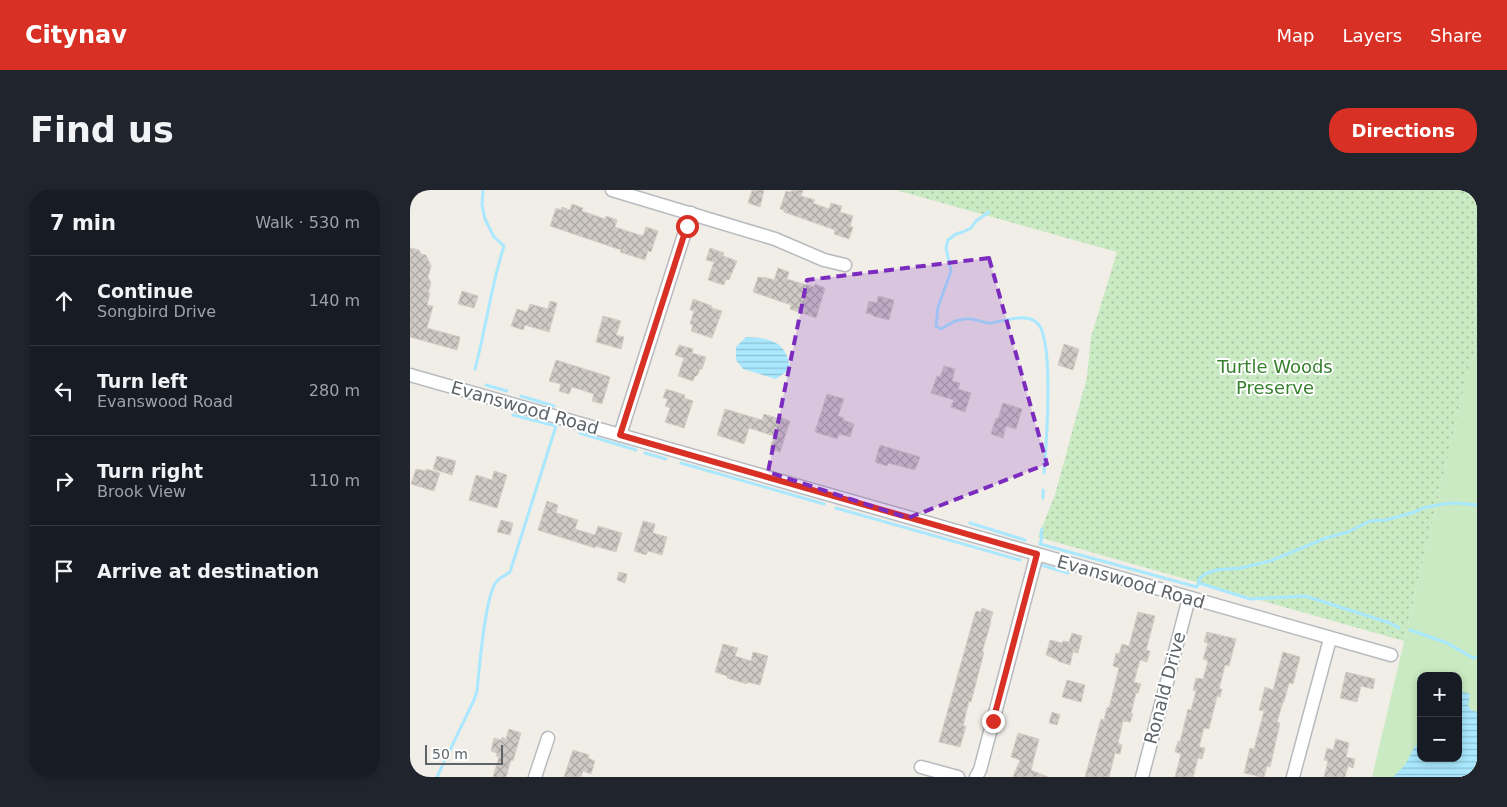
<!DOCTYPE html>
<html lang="en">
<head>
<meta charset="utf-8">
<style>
  :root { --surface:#171b24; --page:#20242c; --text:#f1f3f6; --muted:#9ea1a6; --line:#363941; --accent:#d93025 }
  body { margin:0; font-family:"DejaVu Sans",sans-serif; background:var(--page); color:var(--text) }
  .controls { position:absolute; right:15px; bottom:15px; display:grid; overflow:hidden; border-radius:10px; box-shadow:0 2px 8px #0003 }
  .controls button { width:45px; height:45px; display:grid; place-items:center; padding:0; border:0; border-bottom:1px solid var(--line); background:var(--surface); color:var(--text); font:25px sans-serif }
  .scale { position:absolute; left:15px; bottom:12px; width:78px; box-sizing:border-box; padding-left:5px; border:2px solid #5e6468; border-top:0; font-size:14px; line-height:18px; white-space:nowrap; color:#5e6468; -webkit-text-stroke:4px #fff; paint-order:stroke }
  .stop { position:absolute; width:15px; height:15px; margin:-11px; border:4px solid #d93025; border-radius:50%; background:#fff }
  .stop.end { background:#d93025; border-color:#fff; box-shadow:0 1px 5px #0008 }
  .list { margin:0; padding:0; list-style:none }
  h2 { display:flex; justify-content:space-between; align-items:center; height:65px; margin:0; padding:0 20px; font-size:21px }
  h2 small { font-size:16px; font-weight:400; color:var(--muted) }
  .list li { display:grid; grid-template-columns:32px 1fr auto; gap:15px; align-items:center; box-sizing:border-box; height:90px; padding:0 20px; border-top:1px solid var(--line) }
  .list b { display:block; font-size:19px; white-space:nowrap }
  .list p { margin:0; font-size:16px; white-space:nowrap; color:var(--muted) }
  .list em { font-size:16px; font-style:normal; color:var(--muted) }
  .icon { flex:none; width:28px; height:28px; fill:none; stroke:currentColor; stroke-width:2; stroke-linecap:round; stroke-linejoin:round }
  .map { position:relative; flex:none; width:1067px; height:587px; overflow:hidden; border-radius:20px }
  header { display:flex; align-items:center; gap:30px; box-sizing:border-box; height:70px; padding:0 25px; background:var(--accent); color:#fff }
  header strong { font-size:24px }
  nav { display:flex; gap:28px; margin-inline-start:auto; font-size:18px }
  .intro { display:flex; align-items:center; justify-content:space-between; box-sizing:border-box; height:120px; padding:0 30px }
  h1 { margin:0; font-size:35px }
  .button { padding:12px 22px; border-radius:20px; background:var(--accent); color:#fff; font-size:18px; font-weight:700 }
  main { display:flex; gap:30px; padding:0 30px }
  aside { flex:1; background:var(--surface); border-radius:20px; box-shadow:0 2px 8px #0003 }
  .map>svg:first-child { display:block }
  .grass { fill:#c9eac2; fill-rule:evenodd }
  .park { fill:url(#park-dots) }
  .water { fill:url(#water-rules) }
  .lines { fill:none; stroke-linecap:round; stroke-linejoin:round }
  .stream { stroke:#a9e8ff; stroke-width:3 }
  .building { fill:url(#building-cross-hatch); stroke:#d7cec4 }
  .street-casing { stroke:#b7babe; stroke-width:15 }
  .street { stroke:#fff; stroke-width:12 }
  .route { stroke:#d93025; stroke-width:6 }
  .marked { fill:#7b2cbf; fill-opacity:0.2; stroke:#7b2cbf; stroke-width:4; stroke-dasharray:10 6; stroke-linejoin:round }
  .labels { text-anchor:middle; stroke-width:4; stroke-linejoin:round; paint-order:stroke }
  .park-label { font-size:18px; fill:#36802c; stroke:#fff }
  .street-label { font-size:18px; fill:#5e6468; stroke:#fff }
</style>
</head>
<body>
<header>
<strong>Citynav</strong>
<nav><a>Map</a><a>Layers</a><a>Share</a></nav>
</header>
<div class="intro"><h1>Find us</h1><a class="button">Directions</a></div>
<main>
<aside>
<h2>7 min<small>Walk · 530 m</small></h2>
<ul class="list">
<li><svg class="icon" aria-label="ahead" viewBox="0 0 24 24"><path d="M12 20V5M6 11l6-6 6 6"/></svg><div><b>Continue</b><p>Songbird Drive</p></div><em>140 m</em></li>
<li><svg class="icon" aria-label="left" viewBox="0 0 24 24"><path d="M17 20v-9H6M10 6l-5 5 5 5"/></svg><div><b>Turn left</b><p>Evanswood Road</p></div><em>280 m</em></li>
<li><svg class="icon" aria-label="right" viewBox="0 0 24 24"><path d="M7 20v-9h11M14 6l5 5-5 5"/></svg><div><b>Turn right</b><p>Brook View</p></div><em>110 m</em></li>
<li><svg class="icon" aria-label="arrive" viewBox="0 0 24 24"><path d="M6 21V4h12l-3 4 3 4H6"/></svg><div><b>Arrive at destination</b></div></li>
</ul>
</aside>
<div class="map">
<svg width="1067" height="587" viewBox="0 0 1067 587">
  <defs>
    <pattern id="park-dots" width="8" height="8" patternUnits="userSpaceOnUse" patternTransform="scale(1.25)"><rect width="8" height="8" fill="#c9eac2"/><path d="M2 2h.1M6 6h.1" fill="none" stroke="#a6c1a1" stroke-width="1.8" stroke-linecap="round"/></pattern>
    <pattern id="water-rules" width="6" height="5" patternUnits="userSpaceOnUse" patternTransform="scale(1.25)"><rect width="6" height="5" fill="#a9e8ff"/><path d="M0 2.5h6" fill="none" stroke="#8dc0d2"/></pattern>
    <pattern id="building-cross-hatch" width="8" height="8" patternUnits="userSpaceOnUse" patternTransform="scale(1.25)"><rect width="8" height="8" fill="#cfcac5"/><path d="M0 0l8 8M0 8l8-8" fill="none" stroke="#aba8a4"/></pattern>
  </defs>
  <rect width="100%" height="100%" fill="#f1ede7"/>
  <!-- grass -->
  <path class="grass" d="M1061,168l6,2v417h-105zM1011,486h37v82h-37z"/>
  <!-- park -->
  <path class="park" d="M486,0h581v170l-6,-2 -67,283 -366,-104 17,-42 32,-118 4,-40 26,-85z"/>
  <!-- water -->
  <g class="water">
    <path d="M336,147c24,1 41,4 44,32l-14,10 -33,-10 -7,-9v-13z"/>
    <path d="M1048,500l12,4 -2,11 3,5 6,2v65h-84l12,-12 10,-19 6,-2v14h37z"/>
  </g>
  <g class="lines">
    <!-- stream -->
    <g class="stream">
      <path d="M579,22l-13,9 -5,7 -8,4 -7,2 -8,6 -2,8 5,23 -13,36 -2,19 5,3c11,-7 22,-13 35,-9 6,1 10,4 15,3 14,-2 33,-10 45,-1 19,12 10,126 8,151"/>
      <path d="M65,179c11,-41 16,-83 29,-123l-10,-9 -9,-18 -3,-14 1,-15"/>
      <path d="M76,195l21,6"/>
      <path d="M111,206l33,10"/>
      <path d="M170,243l56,17"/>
      <path d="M235,263l21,6"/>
      <path d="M271,273l143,41"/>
      <path d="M633,308v-8"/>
      <path d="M426,318l184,52"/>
      <path d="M560,333l55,17"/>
      <path d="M632,339l-1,4 1,4 -2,7 157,43 3,-9 5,-4 11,-4 25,-2 29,-7 56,-23 22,-6 22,-11 16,-1 29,-8 8,-4 20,-4 12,-1 22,2"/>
      <path d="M631,375l27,8"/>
      <path d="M789,393l51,16 55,-3 85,27 9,5"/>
      <path d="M1000,440l37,13 26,15 4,-1"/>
      <path d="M27,587l37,-77 3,-9c2,-19 8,-98 20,-110 4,-4 9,-6 13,-9l46,-146 -43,-11"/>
    </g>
  </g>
  <!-- building -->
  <g class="building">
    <path d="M342,0h12l-4,17 -12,-4z"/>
    <path d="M382,0h11l-2,6 14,4 -2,3 16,6 2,-6 11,3 -2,6 13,4 -3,10 3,1 -4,12 -15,-5 1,-4 -51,-18v-2l-4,-1 6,-18 5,1z"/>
    <path d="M162,14l11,4 -1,3 23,8 1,-3 11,4 -2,7 28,9 3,-9 12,4 -7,21 -3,-1 -3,9 -25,-8 1,-2 -71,-24 6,-18 5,2 1,-3 8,3z"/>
    <path d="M0,58l9,2 2,4 5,1 5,11 -3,11 3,6 -3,10h2l-3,12 6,1 -6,22 33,9 -3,13 -47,-13z"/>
    <path d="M300,58l14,5 -1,3 14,5 -8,19 -3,-1 -2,6 -16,-5 6,-18 -8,-2z"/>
    <path d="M368,78l11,4 -2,7 27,8 1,-3 10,4 -9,30 -26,-9 1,-4 -38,-13 5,-15 6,1v-1l10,3z"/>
    <path d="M52,101l16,5 -4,12 -16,-4z"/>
    <path d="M468,106l16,4 -5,20 -16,-4 1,-1 -8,-2 3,-12 8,2z"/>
    <path d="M283,109l19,7 -1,2 11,3 -10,27 -21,-7 2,-6 -3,-1 4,-13 -4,-1z"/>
    <path d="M140,111l7,2 -8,29 -24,-7 -2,5 -12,-4 6,-17 10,3 3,-8 18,5z"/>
    <path d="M193,126l18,5 -5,14 8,2 -3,12 -25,-7z"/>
    <path d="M654,154l15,5 -6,21 -15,-5z"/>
    <path d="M269,155l14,4 -1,4 14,4 -4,12h-2l-3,7h-2l-2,5 -15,-5 6,-18 -9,-3z"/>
    <path d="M146,170l54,17 -8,27 -10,-3 2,-7 -22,-7 -3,7 -10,-3 2,-7 -12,-3z"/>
    <path d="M534,176l11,3 -3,12 8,2 -2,6 13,4 -6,19 -14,-5 3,-7 -23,-7 6,-17 3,1z"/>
    <path d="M256,199l19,6 -1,3 9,3 -9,27 -19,-6 5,-14 -5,-2 3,-7 -5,-1z"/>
    <path d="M417,204l17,5 -6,17 6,2 -1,2 11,4 -4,13 -11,-3 -2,5 -22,-7z"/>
    <path d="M593,213l19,6 -6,20 -10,-3 -3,12 -12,-4 5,-16 2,1z"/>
    <path d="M315,219l37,11 2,-6 16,5v-2l10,4 -10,31 -10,-3 4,-13 -25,-8 -5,16 -27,-9z"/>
    <path d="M470,255l40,12 -5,13 -19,-5 -8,-2 -1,3 -12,-4z"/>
    <path d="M27,266l19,5 -4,14 -19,-6z"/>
    <path d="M6,279l10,2v-2l14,4 -6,18 -23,-7z"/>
    <path d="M84,281l13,4 -10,33 -28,-8 7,-25 16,5z"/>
    <path d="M137,311l11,4 -2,8 22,7 -3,9 20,6 3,-9 24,7 -6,19 -21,-6v2l-57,-18z"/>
    <path d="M91,330l12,3 -3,12 -13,-3z"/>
    <path d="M233,331l12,3 -2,9 14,4 -5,18 -14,-4 -2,4 -12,-4z"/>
    <path d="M209,382l8,2 -2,9 -8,-3z"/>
    <path d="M572,418l11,4 -3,10h1l-9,30h2l-13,50 -2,-1 -6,25h3l-6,21 -21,-5 35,-125 2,-6 5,1z"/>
    <path d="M728,422l17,4 -9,34 4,1 -3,11 -7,-2 -6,22 7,2 -3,9h-2l-5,20 2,1 -3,8 -7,-1 -5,22 4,2 -1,5 -1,4 -5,-1 -6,24h-24l16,-58 3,1 3,-13 2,1 10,-40 -6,-2 3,-13 3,1 3,-10 7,2z"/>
    <path d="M797,442l29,7 -7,27 -4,-1 -6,24h3l-2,8 -3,-1 -8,33 -5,-1 -5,19 6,1 -3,11 -4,-1 -5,19h-18l6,-23 -6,-2 3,-11 2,1 8,-33 3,1 5,-19 -3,-1 3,-12 7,1 5,-18 -5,-2 5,-16 -4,-1z"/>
    <path d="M662,443l10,3 -4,17 -5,-1 -3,13 -12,-4v-1l-12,-5 4,-15 12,3 1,-2 6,1z"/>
    <path d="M313,454l15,4 -3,8 16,5 2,-9 15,4 -8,29 -13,-3v2l-20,-6v-2l-12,-4z"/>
    <path d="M873,462l17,5 -7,27 -4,-1 -5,19h-1l-6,20 3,1 -10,44 -3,-1 -3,11h-3l-17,-4 6,-25 4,1 10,-38 -5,-1 6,-23 8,3z"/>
    <path d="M936,482l29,7 -2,10 -12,-3 -4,16 -17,-4z"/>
    <path d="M657,490l18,5 -4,17 -19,-5z"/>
    <path d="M642,522l8,3 -3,10 -8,-2z"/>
    <path d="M99,539l12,4 -8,28 -2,-1 -5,17h-13l6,-20 -3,-1 1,-3 -6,-2 3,-13 7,2 1,-3 4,2z"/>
    <path d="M608,543l21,6 -8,31 17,7h-35l7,-17 -9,-3z"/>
    <path d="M926,549l13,4 -3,14 9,2 -2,9 -5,-2 -3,11h-21l4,-16 -4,-1 3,-12 6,2z"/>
    <path d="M163,560l16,5 -1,3 7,3 -4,13 -8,-3 -2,6h-17z"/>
  </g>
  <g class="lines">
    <defs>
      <g id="street">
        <path d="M202,0l163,49 49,21 21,5"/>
        <path d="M0,185l981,280"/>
        <path d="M210,245l71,-222"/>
        <path d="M511,577l37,10"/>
        <path d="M125,587l13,-39"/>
        <path d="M566,587l4,-7 57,-216"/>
        <path d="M732,587l47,-179"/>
        <path d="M883,587l37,-138"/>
      </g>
    </defs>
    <!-- street casing -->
    <use href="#street" class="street-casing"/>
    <!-- street -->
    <use href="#street" class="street"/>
  </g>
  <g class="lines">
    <!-- route -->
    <path class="route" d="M277,36l-67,209 417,119 -44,167"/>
  </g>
  <!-- marked area -->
  <path class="marked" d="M579,68l58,206 -139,54 -140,-46 39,-192z"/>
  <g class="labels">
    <!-- park labels -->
    <g class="park-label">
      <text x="865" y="183">Turtle Woods<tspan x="865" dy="21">Preserve</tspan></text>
    </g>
    <!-- street labels -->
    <g class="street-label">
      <text transform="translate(115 218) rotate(16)" y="6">Evanswood Road</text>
      <text transform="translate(721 392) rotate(16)" y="6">Evanswood Road</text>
      <text transform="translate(755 498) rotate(-75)" y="6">Ronald Drive</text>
    </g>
  </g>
</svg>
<div class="controls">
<button>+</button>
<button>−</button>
</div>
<div class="scale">50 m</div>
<div class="stop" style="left:277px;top:36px"></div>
<div class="stop end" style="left:583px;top:531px"></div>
</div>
</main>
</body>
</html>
